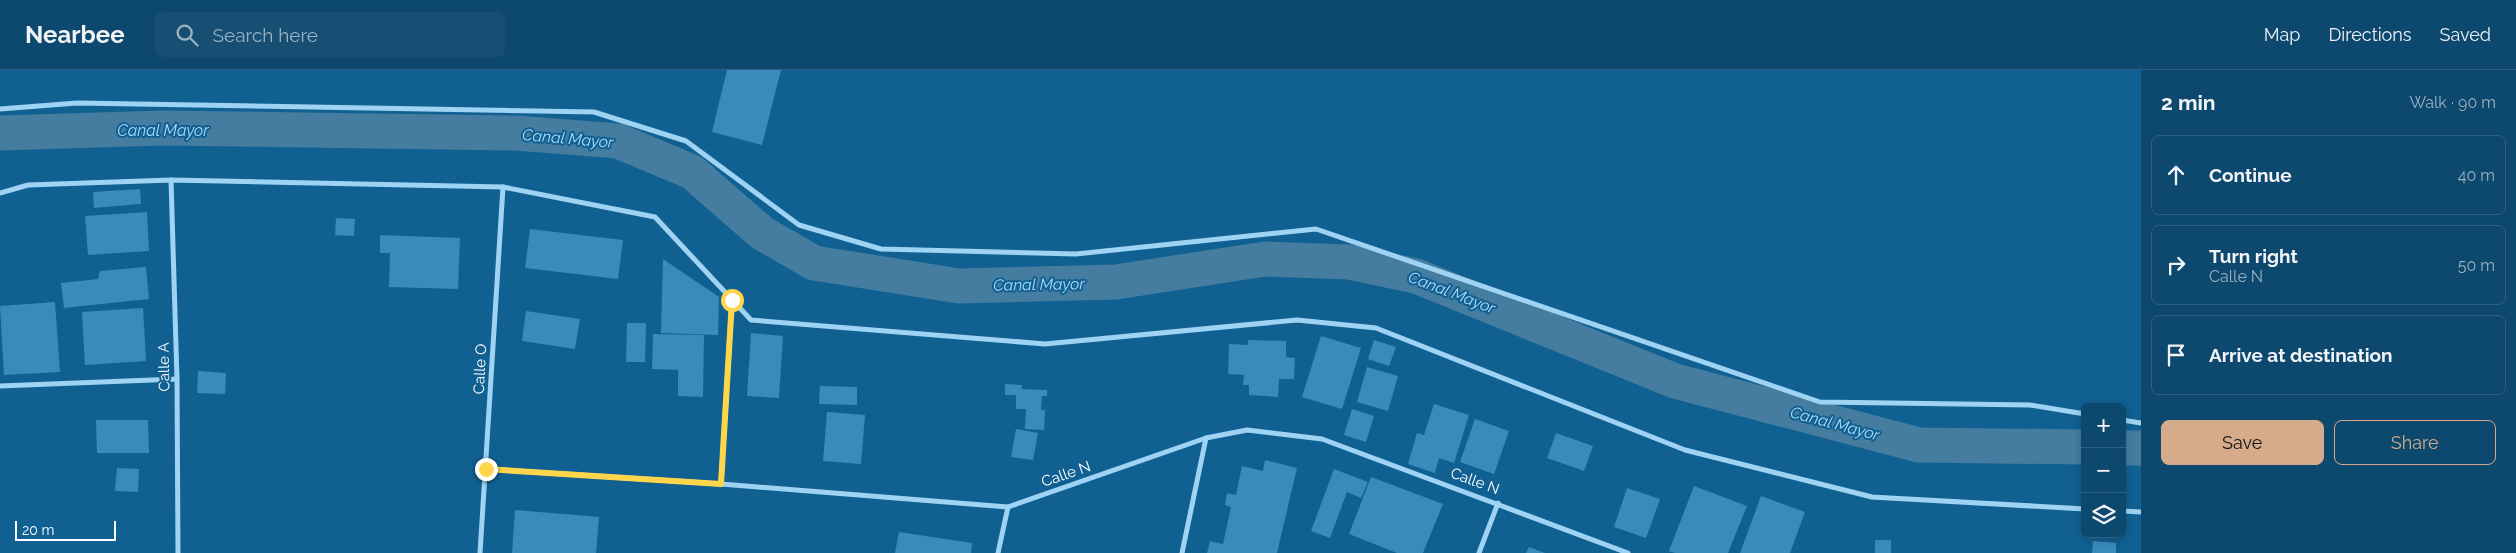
<!DOCTYPE html>
<html lang="en">
<head>
<meta charset="utf-8">
<style>
  :root { --surface:#0d486e; --page:#164f73; --text:#f1f3f6; --muted:#9ab2c2; --line:#2d6081; --accent:#d6ab8b }
  body { margin:0; font-family:Raleway,sans-serif; background:var(--page); color:var(--text) }
  .controls { position:absolute; right:15px; bottom:15px; display:grid; overflow:hidden; border-radius:8px; box-shadow:0 2px 8px #0003 }
  .controls button { width:45px; height:45px; display:grid; place-items:center; padding:0; border:0; border-bottom:1px solid var(--line); background:var(--surface); color:var(--text); font:25px sans-serif }
  .scale { position:absolute; left:15px; bottom:12px; width:101px; box-sizing:border-box; padding-left:5px; border:2px solid #fff; border-top:0; font-size:14px; line-height:18px; white-space:nowrap; color:#fff; -webkit-text-stroke:4px #116092; paint-order:stroke }
  .stop { position:absolute; width:15px; height:15px; margin:-11px; border:4px solid #ffd54a; border-radius:50%; background:#fff }
  .stop.end { background:#ffd54a; border-color:#fff; box-shadow:0 1px 5px #0008 }
  .list { margin:0; padding:0; list-style:none }
  h2 { display:flex; justify-content:space-between; align-items:center; height:65px; margin:0; padding:0 20px; font-size:21px }
  h2 small { font-size:16px; font-weight:400; color:var(--muted) }
  .list li { display:grid; grid-template-columns:32px 1fr auto; gap:15px; align-items:center; box-sizing:border-box; height:80px; margin:0 10px 10px; padding:0 10px; border:1px solid var(--line); border-radius:8px }
  .list b { display:block; font-size:19px; white-space:nowrap }
  .list p { margin:0; font-size:16px; white-space:nowrap; color:var(--muted) }
  .list em { font-size:16px; font-style:normal; color:var(--muted) }
  .actions { display:flex; gap:10px; padding:15px 20px }
  .actions a { flex:1; padding:11px 0; border:1px solid var(--accent); border-radius:8px; text-align:center; font-size:18px; color:var(--accent) }
  .actions .main { background:var(--accent); color:#111 }
  .icon { flex:none; width:28px; height:28px; fill:none; stroke:currentColor; stroke-width:2; stroke-linecap:round; stroke-linejoin:round }
  .map { position:relative; flex:none; width:2141px; height:483px; overflow:hidden }
  header { display:flex; align-items:center; gap:30px; box-sizing:border-box; height:70px; padding:0 25px; background:var(--surface); border-bottom:1px solid var(--line) }
  header strong { font-size:24px }
  nav { display:flex; gap:28px; margin-inline-start:auto; font-size:18px }
  .search { width:350px; height:45px; background:var(--page); display:flex; align-items:center; gap:12px; box-sizing:border-box; padding:0 18px; border-radius:8px; color:var(--muted); font-size:19px }
  main { display:flex }
  aside { flex:1; background:var(--surface) }
  .map>svg:first-child { display:block }
  .lines { fill:none; stroke-linecap:round; stroke-linejoin:round }
  .canal { stroke:#447da0; stroke-width:35 }
  .building { fill:#3a8abb }
  .minor { stroke:#9ed3f3; stroke-width:5 }
  .route { stroke:#ffd54a; stroke-width:6 }
  .labels { text-anchor:middle; stroke-width:4; stroke-linejoin:round; paint-order:stroke }
  .street-label { font-size:15px; fill:#fff; stroke:#116092 }
  .water-label { font-size:16px; font-style:italic; fill:#aadcfa; stroke:#116092 }
</style>
</head>
<body>
<header>
<strong>Nearbee</strong>
<div class="search"><svg class="icon" aria-label="search" viewBox="0 0 24 24"><circle cx="10" cy="10" r="6"/><path d="M15 15l6 6"/></svg>Search here</div>
<nav><a>Map</a><a>Directions</a><a>Saved</a></nav>
</header>
<main>
<div class="map">
<svg width="2141" height="483" viewBox="0 0 2141 483">
  <rect width="100%" height="100%" fill="#116092"/>
  <g class="lines">
    <!-- canal -->
    <g class="canal">
      <path d="M0,63l163,-5 353,5 102,8 74,31 70,61 52,30 145,23 157,-4 149,-23 84,3 67,14 259,105 244,64 166,2"/>
      <path d="M2122,378h19"/>
    </g>
  </g>
  <!-- building -->
  <g class="building">
    <path d="M727,0h54l-19,75 -50,-13z"/>
    <path d="M140,119l1,15 -47,4 -1,-16z"/>
    <path d="M147,142l2,39 -61,4 -3,-39z"/>
    <path d="M336,148l19,1 -1,17 -19,-1z"/>
    <path d="M530,159l93,11 -5,39 -93,-11z"/>
    <path d="M380,165l80,3 -2,51 -69,-2 1,-34h-10z"/>
    <path d="M663,189l56,38 -1,38 -57,-2z"/>
    <path d="M146,197l3,32 -85,9 -3,-25 37,-4 2,-8z"/>
    <path d="M55,232l5,70 -56,3 -4,-69z"/>
    <path d="M143,238l3,53 -61,4 -3,-53z"/>
    <path d="M526,241l54,8 -5,30 -53,-8z"/>
    <path d="M627,253h19l-1,39h-19z"/>
    <path d="M751,263l32,3 -4,62 -32,-2z"/>
    <path d="M653,264l51,1 -1,62 -25,-1v-26l-26,-1z"/>
    <path d="M1321,266l40,12 -19,61 -40,-12z"/>
    <path d="M1248,270l38,1v16l9,1 -1,21h-15l-1,18 -29,-2v-10h-6l1,-10 -16,-1 1,-30 19,1z"/>
    <path d="M1374,270l22,7 -7,19 -21,-7z"/>
    <path d="M1367,297l31,9 -10,35 -31,-9z"/>
    <path d="M198,301l28,2 -1,21 -28,-1z"/>
    <path d="M1005,314l17,1v4l25,1v6h-5l-1,14h4l-1,20 -19,-1 1,-20h-10v-14h-11z"/>
    <path d="M820,316l37,1v18l-38,-1z"/>
    <path d="M1434,334l35,11 -15,48 -15,-5 -4,15 -27,-9 9,-31 7,2z"/>
    <path d="M1352,339l22,7 -8,26 -22,-7z"/>
    <path d="M827,342l38,3 -4,49 -38,-3z"/>
    <path d="M1475,349l34,12 -15,43 -34,-12z"/>
    <path d="M96,350h52l1,33h-52z"/>
    <path d="M1016,359l22,4 -5,27 -22,-3z"/>
    <path d="M1556,363l37,13 -9,25 -37,-13z"/>
    <path d="M1265,390l32,8 -20,85h-70l3,-12 13,3 8,-37 -6,-2 2,-12 9,2 6,-29 21,5z"/>
    <path d="M117,398l22,1 -1,23 -23,-1z"/>
    <path d="M1334,399l34,13 -7,16 -14,-6 -17,46 -19,-7z"/>
    <path d="M1371,407l72,27 -20,49h-26l-48,-19z"/>
    <path d="M1694,416l53,20 -19,47h-53l-6,-2z"/>
    <path d="M1627,418l33,11 -14,39 -32,-11z"/>
    <path d="M1761,426l44,16 -15,41h-50z"/>
    <path d="M515,440l84,7 -3,36h-84z"/>
    <path d="M899,462l73,11 -1,10h-76z"/>
    <rect x="1875" y="470" width="16" height="13"/>
    <path d="M2093,471l23,2v10h-24z"/>
    <path d="M1529,477l16,6h-19z"/>
  </g>
  <g class="lines">
    <!-- minor -->
    <g class="minor">
      <path d="M0,39l77,-6 517,9 92,29 113,84 82,24 195,5 240,-25 504,173 210,3 55,9"/>
      <path d="M171,110l6,199 1,174"/>
      <path d="M0,123l28,-8 143,-5 332,7 152,30 96,103 294,24 252,-24 79,8 309,122 187,47 213,12"/>
      <path d="M0,316l177,-7"/>
      <path d="M2122,350l19,3"/>
      <path d="M486,399l235,15 287,23 198,-69 41,-8 75,9 306,114"/>
      <path d="M721,414l11,-184"/>
      <path d="M2122,441l19,1"/>
      <path d="M480,483l23,-366"/>
      <path d="M998,483l10,-46"/>
      <path d="M1182,483l24,-115"/>
      <path d="M1479,483l19,-50"/>
    </g>
  </g>
  <g class="lines">
    <!-- route -->
    <path class="route" d="M486,399l235,15 11,-184"/>
  </g>
  <g class="labels">
    <!-- street labels -->
    <g class="street-label">
      <text transform="translate(164 297) rotate(-91)" y="5">Calle A</text>
      <text transform="translate(480 299) rotate(-87)" y="5">Calle O</text>
      <text transform="translate(1066 404) rotate(-19)" y="5">Calle N</text>
      <text transform="translate(1475 411) rotate(20)" y="5">Calle N</text>
    </g>
    <!-- water labels -->
    <g class="water-label">
      <text x="163" y="66">Canal Mayor</text>
      <text transform="translate(568 68) rotate(5)" y="6">Canal Mayor</text>
      <text transform="translate(1039 214) rotate(-1)" y="6">Canal Mayor</text>
      <text transform="translate(1452 222) rotate(21)" y="6">Canal Mayor</text>
      <text transform="translate(1835 353) rotate(15)" y="6">Canal Mayor</text>
    </g>
  </g>
</svg>
<div class="controls">
<button>+</button>
<button>−</button>
<button><svg class="icon" aria-label="layers" viewBox="0 0 24 24"><path d="M12 4l9 5-9 5-9-5zM3 14l9 5 9-5"/></svg></button>
</div>
<div class="scale">20 m</div>
<div class="stop" style="left:732px;top:230px"></div>
<div class="stop end" style="left:486px;top:399px"></div>
</div>
<aside>
<h2>2 min<small>Walk · 90 m</small></h2>
<ul class="list">
<li><svg class="icon" aria-label="ahead" viewBox="0 0 24 24"><path d="M12 20V5M6 11l6-6 6 6"/></svg><div><b>Continue</b></div><em>40 m</em></li>
<li><svg class="icon" aria-label="right" viewBox="0 0 24 24"><path d="M7 20v-9h11M14 6l5 5-5 5"/></svg><div><b>Turn right</b><p>Calle N</p></div><em>50 m</em></li>
<li><svg class="icon" aria-label="arrive" viewBox="0 0 24 24"><path d="M6 21V4h12l-3 4 3 4H6"/></svg><div><b>Arrive at destination</b></div></li>
</ul>
<div class="actions"><a class="main">Save</a><a>Share</a></div>
</aside>
</main>
</body>
</html>
